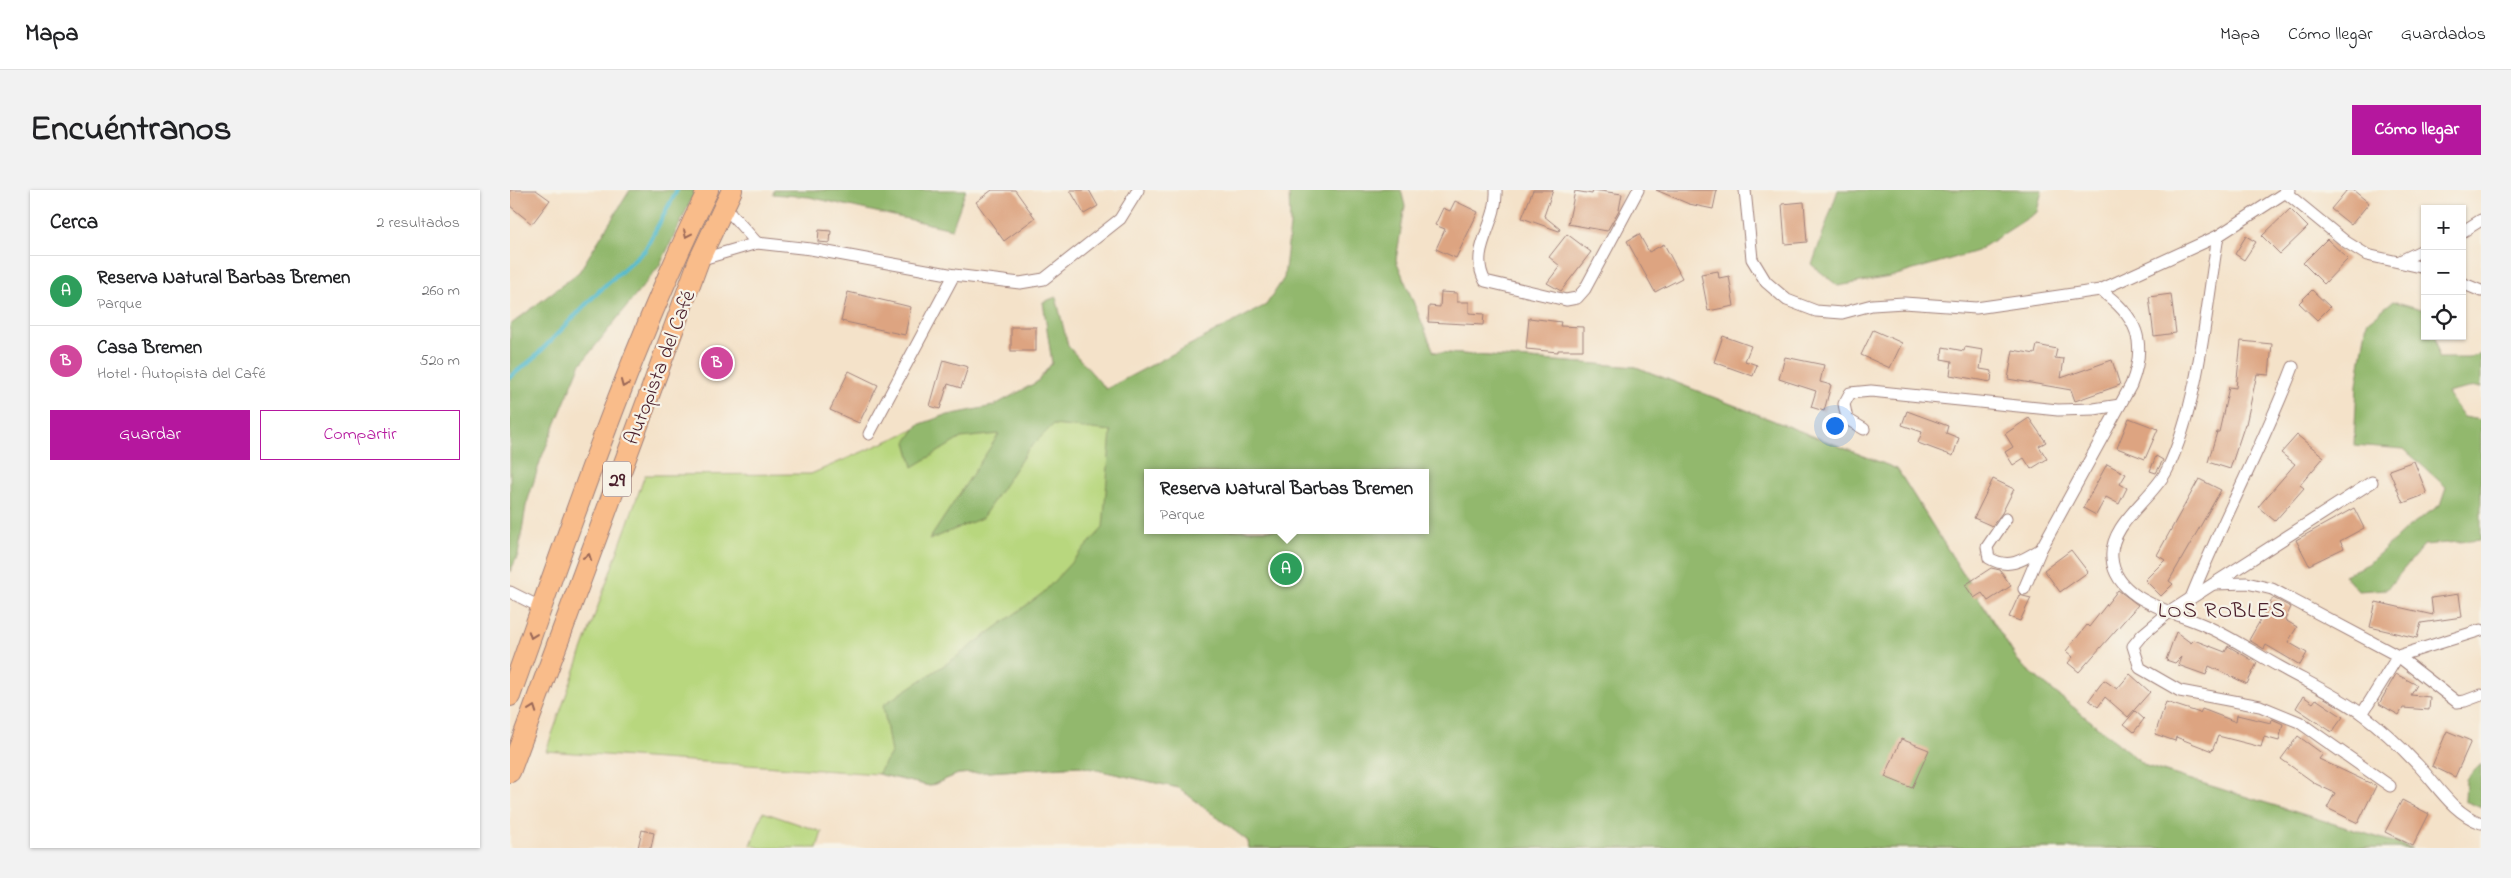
<!DOCTYPE html>
<html lang="es">
<head>
<meta charset="utf-8">
<style>
  :root { --surface:#fff; --page:#f2f2f2; --text:#202124; --muted:#757577; --line:#e0e0e0; --accent:#b5179e }
  body { margin:0; font-family:"Indie Flower",sans-serif; background:var(--page); color:var(--text) }
  .controls { position:absolute; right:15px; top:15px; display:grid; overflow:hidden; border-radius:0px; box-shadow:0 1px 4px #0004 }
  .controls button { width:45px; height:45px; display:grid; place-items:center; padding:0; border:0; border-bottom:1px solid var(--line); background:var(--surface); color:var(--text); font:25px sans-serif }
  .you { position:absolute; left:1324px; top:235px; width:18px; height:18px; margin:-12px; border:4px solid #fff; border-radius:50%; background:#1a73e8; box-shadow:0 0 0 8px #1a73e833 }
  .badge { display:grid; place-items:center; width:32px; height:32px; border-radius:50%; background:var(--accent); color:#fff; font-size:16px; font-weight:700 }
  .pin { position:absolute; translate:-50% -50%; border:2px solid #fff; box-shadow:0 1px 5px #0006 }
  .popup { position:absolute; left:634px; top:279px; width:285px; height:65px; box-sizing:border-box; display:grid; place-content:center; border-radius:0px; background:var(--surface); filter:drop-shadow(0 1px 4px #0005); font-size:16px; white-space:nowrap; color:var(--muted) }
  .popup b { font-size:19px; color:var(--text) }
  .popup::after { content:''; position:absolute; left:50%; top:100%; margin-left:-10px; border:10px solid transparent; border-top-color:var(--surface) }
  .list { margin:0; padding:0; list-style:none }
  h2 { display:flex; justify-content:space-between; align-items:center; height:65px; margin:0; padding:0 20px; font-size:21px }
  h2 small { font-size:16px; font-weight:400; color:var(--muted) }
  .list li { display:grid; grid-template-columns:32px 1fr auto; gap:15px; align-items:center; box-sizing:border-box; height:70px; padding:0 20px; border-top:1px solid var(--line) }
  .list b { display:block; font-size:19px; white-space:nowrap }
  .list p { margin:0; font-size:16px; white-space:nowrap; color:var(--muted) }
  .list em { font-size:16px; font-style:normal; color:var(--muted) }
  .actions { display:flex; gap:10px; padding:15px 20px }
  .actions a { flex:1; padding:11px 0; border:1px solid var(--accent); border-radius:0px; text-align:center; font-size:18px; color:var(--accent) }
  .actions .main { background:var(--accent); color:#fff }
  .icon { flex:none; width:28px; height:28px; fill:none; stroke:currentColor; stroke-width:2; stroke-linecap:round; stroke-linejoin:round }
  .map { position:relative; flex:none; width:1971px; height:658px; overflow:hidden; border-radius:0px }
  header { display:flex; align-items:center; gap:30px; box-sizing:border-box; height:70px; padding:0 25px; background:var(--surface); border-bottom:1px solid var(--line) }
  header strong { font-size:24px }
  nav { display:flex; gap:28px; margin-inline-start:auto; font-size:18px }
  .intro { display:flex; align-items:center; justify-content:space-between; box-sizing:border-box; height:120px; padding:0 30px }
  h1 { margin:0; font-size:35px }
  .button { padding:12px 22px; border-radius:0px; background:var(--accent); color:#fff; font-size:18px; font-weight:700 }
  main { display:flex; gap:30px; padding:0 30px }
  aside { flex:1; background:var(--surface); border-radius:0px; box-shadow:0 1px 4px #0004 }
  .map>svg:first-child { display:block }
  .green { fill:#b8d77e; stroke:#817b54; fill-rule:evenodd }
  .forest { fill:#92b86d; stroke:#6e6c4c; fill-rule:evenodd }
  .lines { fill:none; stroke-linecap:round; stroke-linejoin:round }
  .stream { stroke:#50b9cd; stroke-width:4.5 }
  .building { fill:#dda481 }
  .street-casing { stroke:#9f807a; stroke-width:13 }
  .highway-casing { stroke:#9f807a; stroke-width:22 }
  .street { stroke:#fff; stroke-width:11 }
  .highway { stroke:#f9bc8a; stroke-width:20 }
  .oneway { stroke:#996656 }
  .labels { text-anchor:middle; stroke-width:4.5; stroke-linejoin:round; paint-order:stroke }
  .shield { fill:#f7f3e8; stroke:#7e5f64; stroke-width:1 }
  .shield-label { font-size:20px; font-weight:bold; fill:#4a1f2b }
  .street-label { font-size:21px; fill:#4a1f2b; stroke:#f7f3e8 }
  .neighbourhood-label { font-size:22px; letter-spacing:1px; fill:#4a1f2b; stroke:#f7f3e8 }
</style>
</head>
<body>
<header>
<strong>Mapa</strong>
<nav><a>Mapa</a><a>Cómo llegar</a><a>Guardados</a></nav>
</header>
<div class="intro"><h1>Encuéntranos</h1><a class="button">Cómo llegar</a></div>
<main>
<aside>
<h2>Cerca<small>2 resultados</small></h2>
<ul class="list">
<li><span class="badge" style="background:#2e9e5b">A</span><div><b>Reserva Natural Barbas Bremen</b><p>Parque</p></div><em>260 m</em></li>
<li><span class="badge" style="background:#d1479c">B</span><div><b>Casa Bremen</b><p>Hotel · Autopista del Café</p></div><em>520 m</em></li>
</ul>
<div class="actions"><a class="main">Guardar</a><a>Compartir</a></div>
</aside>
<div class="map">
<svg width="1971" height="658" viewBox="0 0 1971 658">
  <rect width="100%" height="100%" fill="#f7f3e8"/>
  <filter id="ink" filterUnits="userSpaceOnUse"><feTurbulence type="fractalNoise" baseFrequency=".02" numOctaves="2"/><feDisplacementMap in="SourceGraphic" scale="10" xChannelSelector="R" yChannelSelector="G"/><feConvolveMatrix kernelMatrix="1 2 1 2 8 2 1 2 1" color-interpolation-filters="sRGB"/></filter>
  <filter id="wash" filterUnits="userSpaceOnUse"><feTurbulence type="fractalNoise" baseFrequency=".0096" numOctaves="4" result="noise"/><feDisplacementMap in="SourceGraphic" scale="20" xChannelSelector="R" yChannelSelector="G"/><feGaussianBlur stdDeviation="1.12" result="paint"/><feColorMatrix in="noise" values="0 0 0 0 0 0 0 0 0 0 0 0 0 0 0 0 0 1.4 0 .05"/><feComposite in="paint" operator="in"/></filter>
  <g filter="url(#wash)">
    <rect width="100%" height="100%" fill="#f4e2c9"/>
    <!-- green -->
    <g class="green">
      <path d="M833,76l91,86 202,15 261,102 123,195 126,102 266,82h-1163l-1,-7 -69,-53 -100,-22 -121,8 -28,12 -52,-12 -332,-23 99,-276 166,-1 132,-57 163,-27zM637,283h278v57h-278z"/>
      <path d="M253,622l59,20 -5,16h-56l-10,-3z"/>
    </g>
    <!-- forest -->
    <g class="forest">
      <path d="M120,0h66l-36,75 -80,100 -39,94 -15,47 -8,49 -8,17v-247l69,-53z"/>
      <path d="M264,0h192l-14,39 -143,-32 -36,-3z"/>
      <path d="M779,0h112l4,16 -9,54 38,92 202,15 261,102 123,195 126,102 266,82h-1163l-1,-7 -69,-53 -100,-22 -121,8 -28,12 -52,-12 13,-21 -8,-48 69,-45 91,-67 60,-65 8,-97 -58,-6 -26,26 -45,67 -53,22 70,-106 -38,4 -48,29 -7,-25 12,-17 25,-9 50,-10 44,-24 15,-19 -9,-61 13,-5 12,49 38,43 160,-84 18,-27 6,-52zM637,283h278v57h-278z"/>
      <path d="M1328,0h204l-5,22 -60,39 -87,26 -52,9 -26,-21z"/>
      <path d="M1883,111l32,9v26h11l2,22h31l12,-4v33l-13,1 -21,5 17,24 17,3v120l-57,5 -37,44 -29,2 -14,-16 24,-11 40,-37 32,-22 6,-18 -42,-38 -50,-4 3,-60 10,-63z"/>
      <path d="M1971,574v44l-16,-7 1,-22z"/>
    </g>
    <g class="lines">
      <!-- stream -->
      <path class="stream" d="M0,187l24,-19 63,-65 48,-43 32,-60"/>
    </g>
    <g id="blocks">
      <!-- building -->
      <g class="building">
        <path d="M0,0h26l14,10 -18,24 -22,-18z"/>
        <path d="M482,0h23l20,28 -31,23 -28,-39z"/>
        <path d="M560,0h19l9,16 -14,8z"/>
        <path d="M1023,0h20l-9,26 16,13 -1,2 -37,-13z"/>
        <path d="M1083,0l29,4 -3,16 -12,21 -39,-7 7,-33 17,3z"/>
        <path d="M1146,0h61l-4,19 -24,-5z"/>
        <path d="M1837,0h6l16,13 -18,22 -20,-16z"/>
        <path d="M945,11l23,11 -22,46 -20,-9 9,-20 -10,-4 8,-17 7,3z"/>
        <path d="M1294,12l3,40 -22,2 -3,-40z"/>
        <path d="M1780,19l18,18 -28,27 -18,-18z"/>
        <path d="M309,40l12,1 -1,12 -12,-1z"/>
        <path d="M1057,44l24,18 -30,39 -14,-8 13,-17 -11,-9z"/>
        <path d="M1129,44l10,18 15,-8 18,34 -27,14 -28,-51z"/>
        <path d="M1736,46l10,6 -12,18 -9,-6z"/>
        <path d="M1817,49l21,20 -24,25 -21,-21z"/>
        <path d="M1208,81l1,7 10,-2 5,30 -26,5 -7,-37z"/>
        <path d="M1802,100l18,17 -13,13 -18,-17z"/>
        <path d="M338,102l63,15 -6,28 -64,-14z"/>
        <path d="M931,102l16,1v9h12v11l15,1 -1,11 -55,-3 1,-16 11,1z"/>
        <path d="M1661,104l5,39 -22,3 -5,-39z"/>
        <path d="M1019,128l32,4 -1,4 23,1v23h-25v2l-32,-3z"/>
        <rect x="501" y="137" width="25" height="24"/>
        <path d="M1363,140l29,13 -12,25 -29,-13z"/>
        <path d="M1213,146l28,10 -6,15 12,4 -4,11 -39,-14z"/>
        <path d="M1731,151l31,3 -3,31 -12,-1 -11,50h-1l-15,45 -22,-7 9,-30h2l10,-45 7,1z"/>
        <path d="M1527,155l20,4 -2,9 9,1 -3,19 51,-18 8,25 -45,16 -4,-11 -63,-11 5,-29 22,4z"/>
        <path d="M1433,157l21,4 1,-4 18,3 -3,19 12,2 -1,11 -41,-7 2,-14 -11,-2z"/>
        <path d="M1275,167l39,8 -4,17 11,3 -7,26 -13,-4 5,-16 -37,-12z"/>
        <path d="M433,170l25,7 -7,21 -13,-4 -8,25 -10,-3z"/>
        <path d="M339,181l29,14 -19,38 -29,-13z"/>
        <path d="M1397,221l41,15 -2,7 13,5 -6,18 -35,-13 4,-11 -20,-7z"/>
        <path d="M1519,228l17,24 -7,4 8,13 -16,10 -7,-11 -11,7 -8,-13 8,-5 -8,-13z"/>
        <path d="M1619,228l29,11 -13,30 -28,-11z"/>
        <path d="M1787,245l27,22 -24,28 4,3 -29,33 -17,-14 37,-43 -14,-11z"/>
        <path d="M1646,266l7,4 -7,13 -6,-2z"/>
        <path d="M1904,271l13,33 -24,9 -14,-33z"/>
        <path d="M1597,274l19,10 -6,10 7,4 -8,16 -13,-7 -10,18 -13,-7z"/>
        <path d="M1483,289l21,10 -12,24 -10,13 -18,-8z"/>
        <path d="M1689,289l22,11 -52,91 4,3 -12,12 -16,-16 20,-20 -8,-5z"/>
        <path d="M1844,318l10,20 -24,13 4,7 -35,17 -13,-25z"/>
        <path d="M1561,360l17,22 -28,20 -16,-22z"/>
        <path d="M1481,378l9,2 11,16 -23,15 -6,-8 -8,5 -9,-13z"/>
        <path d="M1608,400l20,15 -59,67 -11,-9 5,-6 -7,-6 21,-26 2,2z"/>
        <path d="M1949,404l3,23 -41,6 -4,15 -47,-11 6,-25 57,13 -2,-17z"/>
        <path d="M1509,405l12,3 -11,23 -11,-4z"/>
        <path d="M1763,408l18,9 -6,13 12,7 -9,15 19,11 -7,12 -34,-20 -2,4 -15,-9z"/>
        <path d="M1666,442l15,11 3,-3 31,12 3,-6 29,17 -10,21 -38,-18 -3,9 -28,-10 3,-8 -6,6 -9,-3z"/>
        <path d="M1620,484l20,18 -22,25 -23,-20 -7,10 -9,-7 15,-20 13,9z"/>
        <path d="M1886,484l21,11 -6,10 19,2 -1,13 -26,-2 -4,7 -20,-11z"/>
        <path d="M1793,506l10,7 3,-4 27,18 -11,15 -36,-24z"/>
        <path d="M1656,512l34,11 2,-4 34,13 1,-7 34,8 1,-4 11,5 -4,17 -15,-4 -3,10 -43,-11 -6,15 -36,-14 -1,4 -20,-7z"/>
        <path d="M1625,521l9,8 -10,13 -10,-8z"/>
        <path d="M1937,541l24,10 -16,36 -23,-11z"/>
        <path d="M1788,546l25,18 -4,5 57,27 -18,37 -31,-15 8,-15 -19,-9 -35,-25z"/>
        <path d="M1391,549l28,11 -17,38 -27,-11z"/>
        <path d="M1892,610l27,14 -16,32 -28,-14z"/>
        <path d="M132,640l12,3 -3,15h-13z"/>
      </g>
    </g>
  </g>
  <g filter="url(#ink)">
    <use href="#blocks" fill-opacity="0" stroke="#9f807a" stroke-width="1"/>
    <g class="lines">
      <defs>
        <g id="street">
          <path d="M986,0c2,35 -28,59 -11,91l81,19 11,-2 8,-9 53,-99"/>
          <path d="M1235,0l7,69 14,23 21,18 29,11 26,2 30,-8 32,-2 72,5 124,-18 118,-54 71,-46"/>
          <path d="M1775,2l61,50 21,13 58,13"/>
          <path d="M214,16l33,37"/>
          <path d="M1952,42l19,-12"/>
          <path d="M1708,46c-12,73 -19,168 -51,234 -14,28 -58,54 -55,88 3,43 64,54 94,68 25,11 50,28 74,41 27,15 57,29 82,47 19,14 38,32 54,49 21,21 35,49 65,60"/>
          <path d="M189,70l58,-17 54,6 143,26 66,8 24,-4 76,-60 18,-29"/>
          <path d="M1890,71l25,-12"/>
          <path d="M1952,93l19,8"/>
          <path d="M1354,239l-17,-10 -3,-15 6,-11 21,-2 187,19 36,-1 26,-4"/>
          <path d="M359,244l85,-159"/>
          <path d="M1862,292l-204,131 -26,22 -9,11 7,22 40,23 80,15 39,16 91,64"/>
          <path d="M1496,329l-19,28 2,11c20,12 34,2 52,-9"/>
          <path d="M1704,394l33,-1 25,6 126,67 59,46 8,-1 16,-6"/>
          <path d="M1514,399l17,-40 90,-164c17,-43 6,-69 -31,-95"/>
          <path d="M0,402l32,16"/>
          <path d="M1681,408c31,-78 72,-152 102,-231"/>
          <path d="M1852,524l36,-58 83,-26"/>
        </g>
        <g id="highway">
          <path d="M0,506c61,-170 118,-343 198,-506"/>
          <path d="M0,582l189,-512 33,-70"/>
        </g>
      </defs>
      <!-- street casing -->
      <use href="#street" class="street-casing"/>
      <!-- highway casing -->
      <use href="#highway" class="highway-casing"/>
      <!-- street -->
      <use href="#street" class="street"/>
      <!-- highway -->
      <use href="#highway" class="highway"/>
    </g>
    <!-- one-way arrows -->
    <defs><path id="oneway-chevron" d="M-2-3.5L2.5 0L-2 3.5" fill="none" stroke-width="1.6" stroke-linecap="round" stroke-linejoin="round" transform="scale(1.25)"/></defs>
    <g class="oneway">
      <use href="#oneway-chevron" transform="translate(177 44) rotate(115)"/>
      <use href="#oneway-chevron" transform="translate(114 194) rotate(113)"/>
      <use href="#oneway-chevron" transform="translate(78 367) rotate(-70)"/>
      <use href="#oneway-chevron" transform="translate(22 445) rotate(110)"/>
      <use href="#oneway-chevron" transform="translate(23 519) rotate(-70)"/>
    </g>
  </g>
  <g class="labels">
    <!-- shield labels -->
    <rect class="shield" x="93" y="271.5" width="28" height="35" rx="4"/>
    <g class="shield-label">
      <text x="107" y="296">29</text>
    </g>
    <!-- street labels -->
    <g class="street-label">
      <text transform="translate(149 177) rotate(-69)" y="7">Autopista del Café</text>
    </g>
    <!-- neighbourhood labels -->
    <g class="neighbourhood-label">
      <text x="1712" y="427">LOS ROBLES</text>
    </g>
  </g>
</svg>
<div class="controls">
<button>+</button>
<button>−</button>
<button><svg class="icon" aria-label="locate" viewBox="0 0 24 24"><circle cx="12" cy="12" r="6"/><path d="M12 2v4M12 18v4M2 12h4M18 12h4"/></svg></button>
</div>
<div class="you"></div>
<div class="pin badge" style="left:776px;top:379px;background:#2e9e5b">A</div>
<div class="popup"><b>Reserva Natural Barbas Bremen</b>Parque</div>
<div class="pin badge" style="left:207px;top:173px;background:#d1479c">B</div>
</div>
</main>
</body>
</html>
